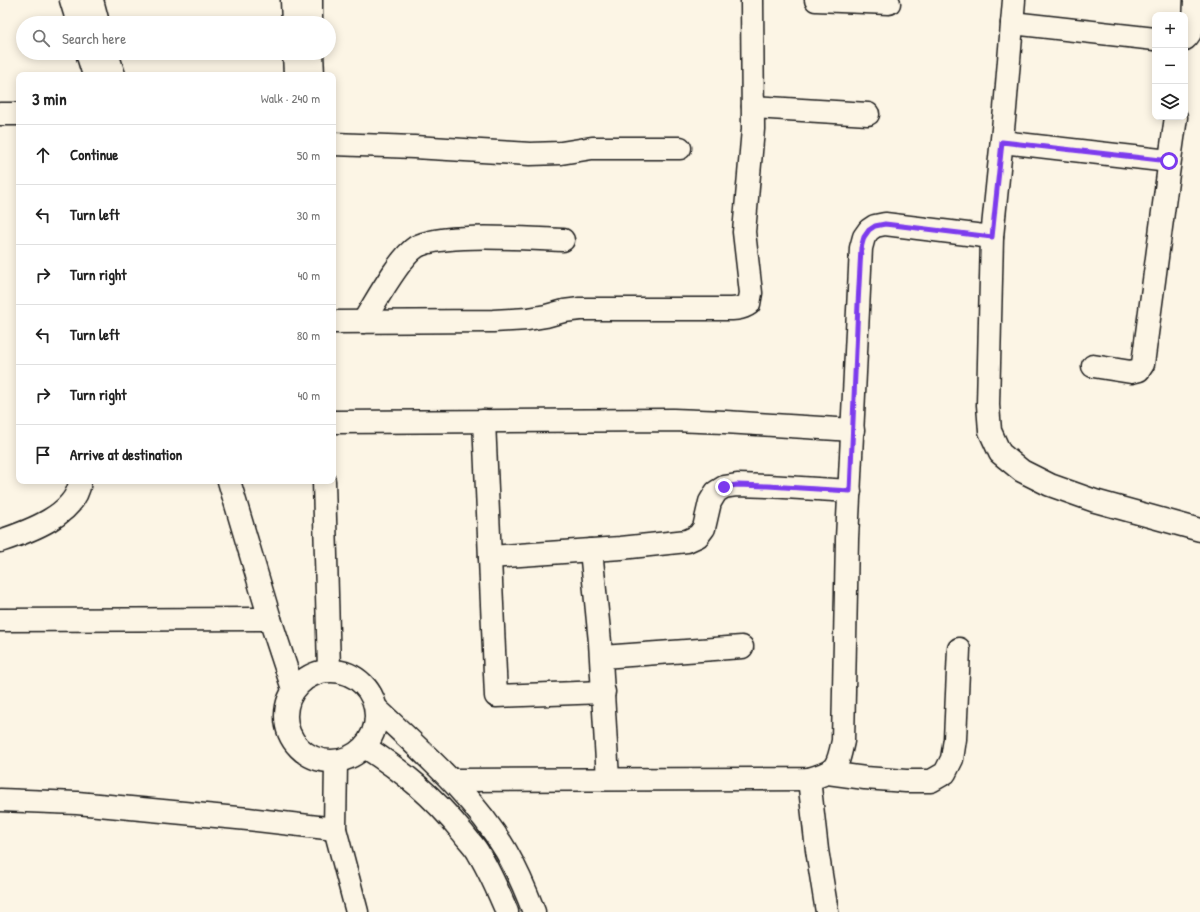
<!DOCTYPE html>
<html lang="en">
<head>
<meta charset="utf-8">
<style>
  :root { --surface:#fff; --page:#f2f2f2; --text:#222; --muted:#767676; --line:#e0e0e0 }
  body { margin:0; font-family:"Patrick Hand",sans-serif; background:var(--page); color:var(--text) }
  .controls { position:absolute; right:12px; top:12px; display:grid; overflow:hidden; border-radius:8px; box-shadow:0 2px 10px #0003 }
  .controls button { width:36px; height:36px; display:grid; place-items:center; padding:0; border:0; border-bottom:1px solid var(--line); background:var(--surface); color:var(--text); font:20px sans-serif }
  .stop { position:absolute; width:12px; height:12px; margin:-9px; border:3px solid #7c3aed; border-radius:50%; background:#fff }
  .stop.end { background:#7c3aed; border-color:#fff; box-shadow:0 1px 4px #0008 }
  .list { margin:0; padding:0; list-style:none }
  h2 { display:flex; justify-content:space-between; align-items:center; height:52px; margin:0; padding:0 16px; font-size:17px }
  h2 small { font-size:13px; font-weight:400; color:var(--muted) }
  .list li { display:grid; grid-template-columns:26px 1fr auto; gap:12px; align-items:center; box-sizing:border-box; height:60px; padding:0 16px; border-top:1px solid var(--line) }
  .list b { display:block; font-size:15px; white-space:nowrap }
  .list em { font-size:13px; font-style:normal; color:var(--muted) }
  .icon { flex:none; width:22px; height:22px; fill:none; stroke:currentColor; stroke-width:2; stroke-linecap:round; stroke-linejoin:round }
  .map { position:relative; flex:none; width:1200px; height:912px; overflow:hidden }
  .search { position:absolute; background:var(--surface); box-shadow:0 2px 10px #0003; left:16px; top:16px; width:320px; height:44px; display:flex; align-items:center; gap:10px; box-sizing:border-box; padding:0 14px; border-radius:22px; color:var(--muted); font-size:15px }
  .panel { position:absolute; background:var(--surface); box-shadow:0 2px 10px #0003; left:16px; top:72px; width:320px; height:412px; border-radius:8px }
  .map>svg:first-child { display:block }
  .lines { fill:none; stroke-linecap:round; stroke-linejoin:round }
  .minor-casing { stroke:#1c1c1c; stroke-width:25 }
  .major-casing { stroke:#1c1c1c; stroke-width:25 }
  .highway-casing { stroke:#1c1c1c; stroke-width:25 }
  .minor { stroke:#fcf5e5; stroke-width:22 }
  .major { stroke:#fcf5e5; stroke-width:22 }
  .highway { stroke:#fcf5e5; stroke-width:22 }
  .route { stroke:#7c3aed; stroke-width:5 }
</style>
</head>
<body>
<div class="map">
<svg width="1200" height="912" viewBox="0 0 1200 912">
  <rect width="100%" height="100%" fill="#fcf5e5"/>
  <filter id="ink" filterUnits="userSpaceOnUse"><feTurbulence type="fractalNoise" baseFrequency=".025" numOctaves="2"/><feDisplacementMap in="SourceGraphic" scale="8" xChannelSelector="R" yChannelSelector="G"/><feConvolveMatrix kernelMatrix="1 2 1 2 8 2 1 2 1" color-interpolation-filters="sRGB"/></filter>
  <g filter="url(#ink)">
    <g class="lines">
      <defs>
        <g id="minor">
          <path d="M816,0l73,3"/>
          <path d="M1014,0l-9,109 -13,128 -4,168 2,26 10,22 22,18 28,14 45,16 105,29"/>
          <path d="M1012,23l143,16"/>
          <path d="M1185,39c11,-9 9,-26 10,-39"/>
          <path d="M753,107l115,7"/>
          <path d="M0,114h19"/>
          <path d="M1002,142l167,19"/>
          <path d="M333,144l81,3 116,7 31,-1 31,-5h88"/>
          <path d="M333,322l160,-1 35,-2 18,-3 18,-5 16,-2h139c10,0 22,1 30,-5l2,-11 -7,-61 9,-103 -1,-129"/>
          <path d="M363,322c12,-19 36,-64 53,-75 24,-15 116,-8 147,-7"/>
          <path d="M1093,366l38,6 8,-2 4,-6 25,-190 8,-57"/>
          <path d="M484,421l12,275 108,-4"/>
          <path d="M333,422l340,-2 52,2 128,8"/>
          <path d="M0,541c27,-9 77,-26 80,-60"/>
          <path d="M591,550l9,92 8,137"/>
          <path d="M490,557l131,-9 66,-7 11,-5 6,-8 6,-26 6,-10 8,-5 13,-2 31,1 82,5"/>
          <path d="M0,620l270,-1"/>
          <path d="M602,657l140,-10"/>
          <path d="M336,762l-1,67 22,83"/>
          <path d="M828,773l37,5 41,3h25l14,-8 7,-14 3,-20 4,-90"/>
          <path d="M809,779l8,71 10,62"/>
          <path d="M451,780l358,-1c28,-8 28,-11 34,-38l4,-202 14,-291 3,-11 5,-7 6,-4 10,-2 107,13"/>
          <path d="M0,800l77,3 171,16 87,10"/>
        </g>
        <g id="major">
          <path d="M292,0l1,23"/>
          <path d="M311,0v23"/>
          <path d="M294,53l1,22"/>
          <path d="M312,53l1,22"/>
          <path d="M324,481l5,189"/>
        </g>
        <g id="highway">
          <path d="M71,0l7,23"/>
          <path d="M92,0l6,23"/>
          <path d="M87,53l7,22"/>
          <path d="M107,53l7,22"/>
          <path d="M229,481l41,138 23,70"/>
          <circle cx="331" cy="716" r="45"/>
          <path d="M376,708c46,44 97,87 130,143 11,19 20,40 28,61"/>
          <path d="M365,747c39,25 68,49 98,86 5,7 12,13 16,21 11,18 20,39 28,58"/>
        </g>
      </defs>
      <!-- minor casing -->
      <use href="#minor" class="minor-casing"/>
      <!-- major casing -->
      <use href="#major" class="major-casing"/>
      <!-- highway casing -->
      <use href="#highway" class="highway-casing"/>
      <!-- minor -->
      <use href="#minor" class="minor"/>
      <!-- major -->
      <use href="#major" class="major"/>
      <!-- highway -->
      <use href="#highway" class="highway"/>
    </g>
  </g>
  <g class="lines" filter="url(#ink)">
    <!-- route -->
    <path class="route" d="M724,487l13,-2 31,1 82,5 8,-187 3,-56 3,-11 5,-7 6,-4 10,-2 107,13 10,-95 167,19"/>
  </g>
</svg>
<div class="controls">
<button>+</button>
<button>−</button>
<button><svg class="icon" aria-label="layers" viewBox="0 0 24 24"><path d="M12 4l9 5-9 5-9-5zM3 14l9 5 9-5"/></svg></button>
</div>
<div class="stop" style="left:1169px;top:161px"></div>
<div class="stop end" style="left:724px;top:487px"></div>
<div class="search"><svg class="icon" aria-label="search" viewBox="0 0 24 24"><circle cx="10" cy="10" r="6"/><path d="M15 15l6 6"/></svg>Search here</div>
<section class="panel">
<h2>3 min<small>Walk · 240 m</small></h2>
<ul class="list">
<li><svg class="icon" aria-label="ahead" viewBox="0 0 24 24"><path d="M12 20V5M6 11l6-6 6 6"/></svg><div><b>Continue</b></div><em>50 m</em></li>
<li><svg class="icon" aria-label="left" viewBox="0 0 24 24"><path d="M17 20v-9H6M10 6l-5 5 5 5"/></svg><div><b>Turn left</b></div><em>30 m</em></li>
<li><svg class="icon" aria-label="right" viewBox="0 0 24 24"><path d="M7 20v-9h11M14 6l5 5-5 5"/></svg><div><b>Turn right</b></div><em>40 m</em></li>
<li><svg class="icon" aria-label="left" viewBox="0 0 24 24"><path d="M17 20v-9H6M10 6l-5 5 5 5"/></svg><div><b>Turn left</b></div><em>80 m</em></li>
<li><svg class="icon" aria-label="right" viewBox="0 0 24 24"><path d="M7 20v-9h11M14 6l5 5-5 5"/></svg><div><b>Turn right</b></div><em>40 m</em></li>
<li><svg class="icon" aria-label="arrive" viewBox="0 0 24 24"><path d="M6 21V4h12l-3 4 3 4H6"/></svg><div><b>Arrive at destination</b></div></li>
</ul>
</section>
</div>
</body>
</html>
